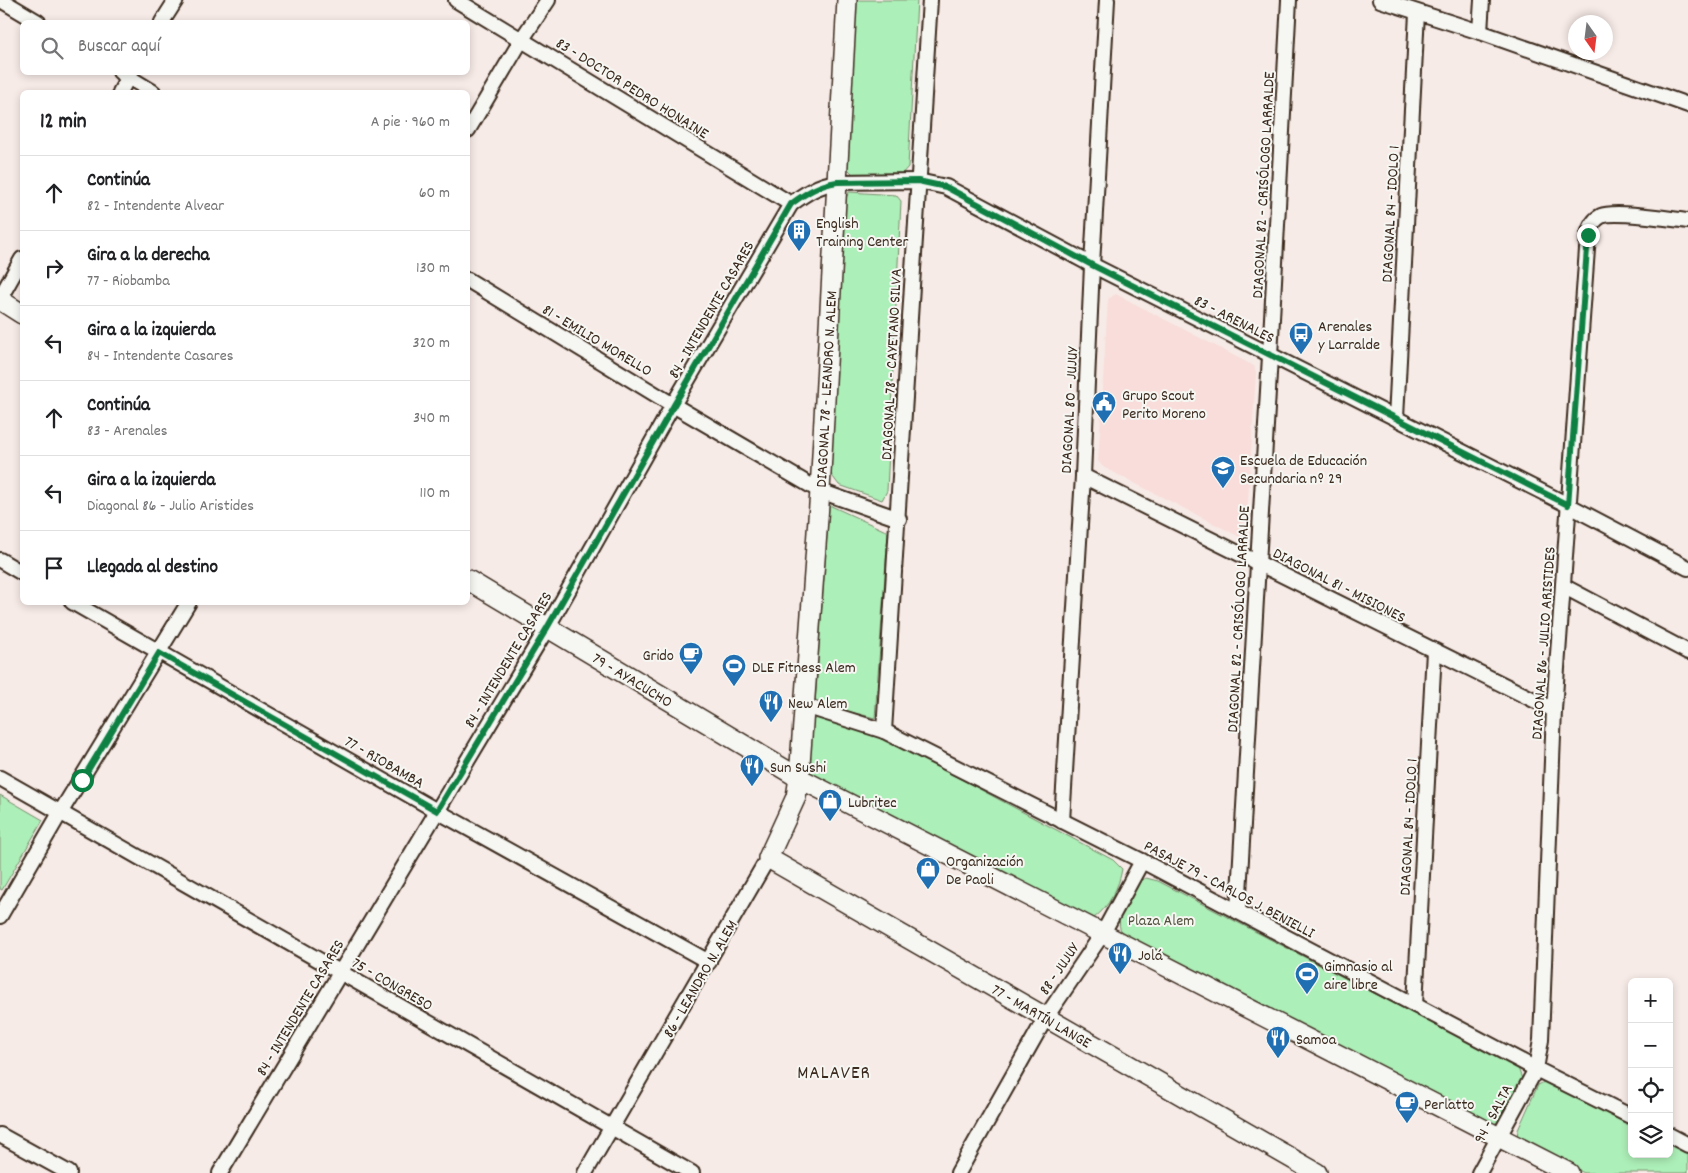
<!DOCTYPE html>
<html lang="es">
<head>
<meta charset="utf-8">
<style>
  :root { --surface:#fff; --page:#f2f2f2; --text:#202124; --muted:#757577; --line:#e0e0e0 }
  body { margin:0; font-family:Dekko,sans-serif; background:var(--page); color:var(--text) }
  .controls { position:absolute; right:15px; bottom:15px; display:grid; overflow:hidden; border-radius:8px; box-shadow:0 2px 8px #0003 }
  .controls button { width:45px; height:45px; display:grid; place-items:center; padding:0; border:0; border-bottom:1px solid var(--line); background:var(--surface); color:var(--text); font:25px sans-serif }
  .compass { position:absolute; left:1568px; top:15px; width:45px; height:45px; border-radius:50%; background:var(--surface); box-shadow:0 2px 8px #0003; rotate:166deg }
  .stop { position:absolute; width:15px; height:15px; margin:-11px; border:4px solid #0b8043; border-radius:50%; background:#fff }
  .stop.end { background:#0b8043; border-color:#fff; box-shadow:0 1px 5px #0008 }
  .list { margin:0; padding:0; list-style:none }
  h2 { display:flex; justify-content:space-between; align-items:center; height:65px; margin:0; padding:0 20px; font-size:21px }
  h2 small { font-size:16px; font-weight:400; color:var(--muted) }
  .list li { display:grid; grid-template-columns:32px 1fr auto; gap:15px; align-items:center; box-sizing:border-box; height:75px; padding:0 20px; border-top:1px solid var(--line) }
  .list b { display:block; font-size:19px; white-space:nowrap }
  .list p { margin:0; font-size:16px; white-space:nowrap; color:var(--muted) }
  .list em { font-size:16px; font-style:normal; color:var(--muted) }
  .icon { flex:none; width:28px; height:28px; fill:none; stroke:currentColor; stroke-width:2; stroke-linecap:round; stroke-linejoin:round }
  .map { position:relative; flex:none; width:1688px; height:1173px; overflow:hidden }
  .search { position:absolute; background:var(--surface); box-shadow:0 2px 8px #0003; left:20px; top:20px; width:450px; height:55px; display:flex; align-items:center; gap:12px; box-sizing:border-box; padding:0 18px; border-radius:8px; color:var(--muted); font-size:19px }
  .panel { position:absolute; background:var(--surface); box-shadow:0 2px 8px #0003; left:20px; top:90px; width:450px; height:515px; border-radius:8px }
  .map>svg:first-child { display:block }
  .built { fill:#f8ddda }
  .green { fill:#adefb8; stroke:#748c6b }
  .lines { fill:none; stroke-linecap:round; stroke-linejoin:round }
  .street-casing { stroke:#3b2a1e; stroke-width:18 }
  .secondary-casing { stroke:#3b2a1e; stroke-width:22 }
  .street { stroke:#f6f6f2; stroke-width:14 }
  .secondary { stroke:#f6f6f2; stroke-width:19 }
  .route { stroke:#0b8043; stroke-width:6 }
  .labels { text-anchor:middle; stroke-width:4; stroke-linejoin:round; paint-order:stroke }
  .street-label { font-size:16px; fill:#3b2a1e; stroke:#f6f6f2 }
  .poi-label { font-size:16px; fill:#3b2a1e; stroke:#f6f6f2; text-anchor:start }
  .park-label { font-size:16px; fill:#52513d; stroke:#f6f6f2 }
  .quarter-label { font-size:19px; letter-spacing:1px; fill:#3b2a1e; stroke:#f6f6f2 }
</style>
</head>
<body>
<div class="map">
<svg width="1688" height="1173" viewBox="0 0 1688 1173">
  <rect width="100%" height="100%" fill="#f7ebe7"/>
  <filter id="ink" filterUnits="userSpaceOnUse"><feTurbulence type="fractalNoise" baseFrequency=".02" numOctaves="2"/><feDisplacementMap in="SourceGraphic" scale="10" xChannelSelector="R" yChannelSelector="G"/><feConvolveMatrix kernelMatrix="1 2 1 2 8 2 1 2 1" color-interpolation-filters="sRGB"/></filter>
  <g filter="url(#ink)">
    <!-- built -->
    <path class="built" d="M1116,294l138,72 2,6 -10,162 -6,3 -137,-70 -5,-6 10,-162z"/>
    <!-- green -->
    <g class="green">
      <path d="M856,0h61l-9,167 -8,9 -46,-1 -8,-8z"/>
      <path d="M849,192l47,3 5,6 -14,290 -5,9 -43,-15 -9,-12 15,-273z"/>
      <path d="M829,505l59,27 -13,186 -60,-15z"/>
      <path d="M818,718l47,13 24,10 224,119 9,9c-3,18 -13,38 -28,49l-7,-2 -273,-140 -6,-9 3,-47z"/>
      <path d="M0,795l43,25 -41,70 -2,-1z"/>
      <path d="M1146,878l12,3 360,187 4,11 -23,41 -7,6 -369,-190c-11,-19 6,-38 16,-55z"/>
      <path d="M1544,1082h5l83,41v31h37v-13l19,10v22h-104l-63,-32 -4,-4 1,-7 20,-45z"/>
    </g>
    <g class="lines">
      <defs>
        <g id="street">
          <path d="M1,0l37,22"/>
          <path d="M456,0l335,204"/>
          <path d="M1380,0l100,32 208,73"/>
          <path d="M162,22l14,-22"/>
          <path d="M1480,32l2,-32"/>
          <path d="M120,72l33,20"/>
          <path d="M120,92l11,-20"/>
          <path d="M468,130l54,-91 26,-39"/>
          <path d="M468,280l205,125 147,86 79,28"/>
          <path d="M0,298l22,-39"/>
          <path d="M1396,418l21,-405"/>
          <path d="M1083,476l471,234"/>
          <path d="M0,560l22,13"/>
          <path d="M1563,586l125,66"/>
          <path d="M72,602l365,209 272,151"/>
          <path d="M805,706l79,25 258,130 394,208 96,48"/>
          <path d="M884,731c17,-244 29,-488 46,-731"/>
          <path d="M0,778l692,395"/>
          <path d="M1062,821l21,-345 9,-211 15,-265"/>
          <path d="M1238,911l32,-555 19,-356"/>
          <path d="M0,916l60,-103 129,-211"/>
          <path d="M1415,1005l19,-354"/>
          <path d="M0,1135l69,38"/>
          <path d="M1669,1135l19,10"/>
          <path d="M220,1173l327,-545 126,-223 118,-201c15,-11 27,-19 46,-22l81,-1 28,6 146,78 476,240 120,63"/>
          <path d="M585,1173l183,-315"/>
          <path d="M958,1173l88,-156 57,-84 39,-72"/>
          <path d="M1479,1173l57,-104 5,-29 13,-330 34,-475c2,-8 5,-15 13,-19 14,-6 69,3 87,5"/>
        </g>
        <g id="secondary">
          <path d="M847,0l-27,491 -21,287 -3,19 -28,61 549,315"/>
          <path d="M0,300l22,14"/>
          <path d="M468,580l331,198 770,395"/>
        </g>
      </defs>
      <!-- street casing -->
      <use href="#street" class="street-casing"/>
      <!-- secondary casing -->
      <use href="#secondary" class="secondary-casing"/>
      <!-- street -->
      <use href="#street" class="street"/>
      <!-- secondary -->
      <use href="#secondary" class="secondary"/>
    </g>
  </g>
  <g class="lines" filter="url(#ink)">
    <!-- route -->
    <path class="route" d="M82,780l77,-127 278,158 110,-183 127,-223 117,-201c15,-11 27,-19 46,-22l81,-1 28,6 146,78 476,240 20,-270"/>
  </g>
  <!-- icons -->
  <defs>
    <symbol id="building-pin" viewBox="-11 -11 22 30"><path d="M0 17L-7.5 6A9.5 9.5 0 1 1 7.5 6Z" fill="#1f6fb2" stroke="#f6f6f2"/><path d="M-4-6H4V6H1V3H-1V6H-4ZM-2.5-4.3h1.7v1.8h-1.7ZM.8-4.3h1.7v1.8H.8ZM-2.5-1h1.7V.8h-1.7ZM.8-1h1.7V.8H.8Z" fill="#fff"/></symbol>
    <symbol id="bus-pin" viewBox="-11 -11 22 30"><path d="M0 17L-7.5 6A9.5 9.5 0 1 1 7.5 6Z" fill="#1f6fb2" stroke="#f6f6f2"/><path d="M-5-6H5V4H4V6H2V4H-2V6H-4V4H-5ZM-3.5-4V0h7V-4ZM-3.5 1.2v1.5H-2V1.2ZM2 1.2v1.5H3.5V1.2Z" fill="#fff"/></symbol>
    <symbol id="civic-pin" viewBox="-11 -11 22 30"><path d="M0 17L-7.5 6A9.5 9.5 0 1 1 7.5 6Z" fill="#1f6fb2" stroke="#f6f6f2"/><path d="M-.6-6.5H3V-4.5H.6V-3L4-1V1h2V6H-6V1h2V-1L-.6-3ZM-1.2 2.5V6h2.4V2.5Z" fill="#fff"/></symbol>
    <symbol id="school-pin" viewBox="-11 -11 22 30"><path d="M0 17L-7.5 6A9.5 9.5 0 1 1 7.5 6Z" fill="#1f6fb2" stroke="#f6f6f2"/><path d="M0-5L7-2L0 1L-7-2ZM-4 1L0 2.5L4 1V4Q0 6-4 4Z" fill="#fff"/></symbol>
    <symbol id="cafe-pin" viewBox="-11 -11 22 30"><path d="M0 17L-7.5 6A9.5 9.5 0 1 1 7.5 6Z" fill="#1f6fb2" stroke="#f6f6f2"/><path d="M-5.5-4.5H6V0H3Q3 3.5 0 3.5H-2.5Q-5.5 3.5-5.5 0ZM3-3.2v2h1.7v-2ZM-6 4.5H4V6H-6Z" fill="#fff"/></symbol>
    <symbol id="stadium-pin" viewBox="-11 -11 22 30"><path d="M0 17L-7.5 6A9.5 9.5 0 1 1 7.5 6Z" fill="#1f6fb2" stroke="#f6f6f2"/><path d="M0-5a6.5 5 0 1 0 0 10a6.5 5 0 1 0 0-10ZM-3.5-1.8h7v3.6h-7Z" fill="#fff"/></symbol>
    <symbol id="restaurant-pin" viewBox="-11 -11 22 30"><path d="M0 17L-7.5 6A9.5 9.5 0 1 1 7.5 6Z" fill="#1f6fb2" stroke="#f6f6f2"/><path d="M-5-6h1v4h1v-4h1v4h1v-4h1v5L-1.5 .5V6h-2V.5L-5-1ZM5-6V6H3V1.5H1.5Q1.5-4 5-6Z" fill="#fff"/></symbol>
    <symbol id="shop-pin" viewBox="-11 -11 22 30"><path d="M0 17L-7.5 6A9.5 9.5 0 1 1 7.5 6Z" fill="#1f6fb2" stroke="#f6f6f2"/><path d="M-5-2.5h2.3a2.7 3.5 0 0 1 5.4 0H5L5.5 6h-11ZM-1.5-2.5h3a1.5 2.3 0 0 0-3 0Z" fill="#fff"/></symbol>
  </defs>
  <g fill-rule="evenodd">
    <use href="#building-pin" x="785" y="217" width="28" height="38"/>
    <use href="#bus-pin" x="1287" y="320" width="28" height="38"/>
    <use href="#civic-pin" x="1090" y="389" width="28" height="38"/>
    <use href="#school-pin" x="1209" y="454" width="28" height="38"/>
    <use href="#cafe-pin" x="677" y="640" width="28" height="38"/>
    <use href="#stadium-pin" x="720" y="652" width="28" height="38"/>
    <use href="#restaurant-pin" x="757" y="688" width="28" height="38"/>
    <use href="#restaurant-pin" x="738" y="752" width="28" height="38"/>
    <use href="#shop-pin" x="816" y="787" width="28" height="38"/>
    <use href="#shop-pin" x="914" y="855" width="28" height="38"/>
    <use href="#restaurant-pin" x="1106" y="940" width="28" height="38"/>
    <use href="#stadium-pin" x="1293" y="960" width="28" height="38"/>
    <use href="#restaurant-pin" x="1264" y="1024" width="28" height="38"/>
    <use href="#cafe-pin" x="1393" y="1089" width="28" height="38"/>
  </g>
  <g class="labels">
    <!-- street labels -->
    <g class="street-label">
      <text transform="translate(633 87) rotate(32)" y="6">83 - DOCTOR PEDRO HONAINE</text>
      <text transform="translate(1262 185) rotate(-87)" y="6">DIAGONAL 82 - CRISÓLOGO LARRALDE</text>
      <text transform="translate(1389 214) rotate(-87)" y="6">DIAGONAL 84 - IDOLO 1</text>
      <text transform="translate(710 309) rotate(-60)" y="6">84 - INTENDENTE CASARES</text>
      <text transform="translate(1235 318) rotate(27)" y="6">83 - ARENALES</text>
      <text transform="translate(598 339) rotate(31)" y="6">81 - EMILIO MORELLO</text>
      <text transform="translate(890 364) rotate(-87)" y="6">DIAGONAL 78 - CAYETANO SILVA</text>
      <text transform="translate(825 389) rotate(-87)" y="6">DIAGONAL 78 - LEANDRO N. ALEM</text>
      <text transform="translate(1068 410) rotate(-87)" y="6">DIAGONAL 80 - JUJUY</text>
      <text transform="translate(1340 584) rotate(27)" y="6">DIAGONAL 81 - MISIONES</text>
      <text transform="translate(1237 619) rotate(-87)" y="6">DIAGONAL 82 - CRISÓLOGO LARRALDE</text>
      <text transform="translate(1542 643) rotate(-86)" y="6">DIAGONAL 86 - JULIO ARISTIDES</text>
      <text transform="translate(507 659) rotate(-59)" y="6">84 - INTENDENTE CASARES</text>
      <text transform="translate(633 679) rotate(31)" y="6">79 - AYACUCHO</text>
      <text transform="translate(385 761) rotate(30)" y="6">77 - RIOBAMBA</text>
      <text transform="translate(1407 827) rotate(-87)" y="6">DIAGONAL 84 - IDOLO 1</text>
      <text transform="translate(1230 888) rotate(28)" y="6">PASAJE 79 - CARLOS J. BENIELLI</text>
      <text transform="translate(1058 968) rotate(-56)" y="6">88 - JUJUY</text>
      <text transform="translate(699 978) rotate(-60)" y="6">86 - LEANDRO N. ALEM</text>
      <text transform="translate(393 983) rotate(30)" y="6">75 - CONGRESO</text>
      <text transform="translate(299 1007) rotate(-59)" y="6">84 - INTENDENTE CASARES</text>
      <text transform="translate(1042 1015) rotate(30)" y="6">77 - MARTÍN LANGE</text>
      <text transform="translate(1492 1113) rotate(-62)" y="6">94 - SALTA</text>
    </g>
    <!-- poi labels -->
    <g class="poi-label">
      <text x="816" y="228">English<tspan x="816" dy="18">Training Center</tspan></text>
      <text x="1318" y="331">Arenales<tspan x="1318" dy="18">y Larralde</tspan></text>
      <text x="1122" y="400">Grupo Scout<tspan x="1122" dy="18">Perito Moreno</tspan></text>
      <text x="1240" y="465">Escuela de Educación<tspan x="1240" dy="18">Secundaria nº 29</tspan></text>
      <text x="674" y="660" text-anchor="end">Grido</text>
      <text x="752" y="672">DLE Fitness Alem</text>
      <text x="788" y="708">New Alem</text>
      <text x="770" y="772">Sun Sushi</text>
      <text x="848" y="807">Lubritec</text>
      <text x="946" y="866">Organización<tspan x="946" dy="18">De Paoli</tspan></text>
      <text x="1138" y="960">Jolá</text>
      <text x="1324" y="971">Gimnasio al<tspan x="1324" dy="18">aire libre</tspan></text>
      <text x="1296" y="1044">Samoa</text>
      <text x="1424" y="1109">Perlatto</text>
    </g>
    <!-- park labels -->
    <g class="park-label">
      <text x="1161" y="925">Plaza Alem</text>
    </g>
    <!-- quarter labels -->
    <g class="quarter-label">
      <text x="834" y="1078">MALAVER</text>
    </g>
  </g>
</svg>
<div class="controls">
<button>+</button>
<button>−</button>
<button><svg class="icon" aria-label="locate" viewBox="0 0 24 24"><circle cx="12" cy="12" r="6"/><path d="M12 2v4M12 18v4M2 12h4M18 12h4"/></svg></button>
<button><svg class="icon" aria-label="layers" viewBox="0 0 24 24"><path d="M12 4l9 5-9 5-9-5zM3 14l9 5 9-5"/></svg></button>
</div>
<svg class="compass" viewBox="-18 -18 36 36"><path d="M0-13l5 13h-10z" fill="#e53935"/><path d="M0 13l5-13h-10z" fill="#757577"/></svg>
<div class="stop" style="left:82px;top:780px"></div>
<div class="stop end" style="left:1588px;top:235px"></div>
<div class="search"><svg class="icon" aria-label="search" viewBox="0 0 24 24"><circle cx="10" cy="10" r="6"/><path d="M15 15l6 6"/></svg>Buscar aquí</div>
<section class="panel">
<h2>12 min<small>A pie · 960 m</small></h2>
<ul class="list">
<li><svg class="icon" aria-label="ahead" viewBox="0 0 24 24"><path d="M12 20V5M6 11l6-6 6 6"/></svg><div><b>Continúa</b><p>82 - Intendente Alvear</p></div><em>60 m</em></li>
<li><svg class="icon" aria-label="right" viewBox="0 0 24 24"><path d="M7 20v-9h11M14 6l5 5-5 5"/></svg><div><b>Gira a la derecha</b><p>77 - Riobamba</p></div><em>130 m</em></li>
<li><svg class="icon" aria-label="left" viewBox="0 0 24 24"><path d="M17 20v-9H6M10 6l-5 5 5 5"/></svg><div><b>Gira a la izquierda</b><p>84 - Intendente Casares</p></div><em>320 m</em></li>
<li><svg class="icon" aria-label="ahead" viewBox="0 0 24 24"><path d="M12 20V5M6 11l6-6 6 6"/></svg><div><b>Continúa</b><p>83 - Arenales</p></div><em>340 m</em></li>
<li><svg class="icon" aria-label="left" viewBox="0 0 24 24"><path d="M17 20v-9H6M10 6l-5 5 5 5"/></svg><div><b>Gira a la izquierda</b><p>Diagonal 86 - Julio Aristides</p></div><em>110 m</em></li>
<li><svg class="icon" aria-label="arrive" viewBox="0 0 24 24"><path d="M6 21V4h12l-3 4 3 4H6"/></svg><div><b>Llegada al destino</b></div></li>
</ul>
</section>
</div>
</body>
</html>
